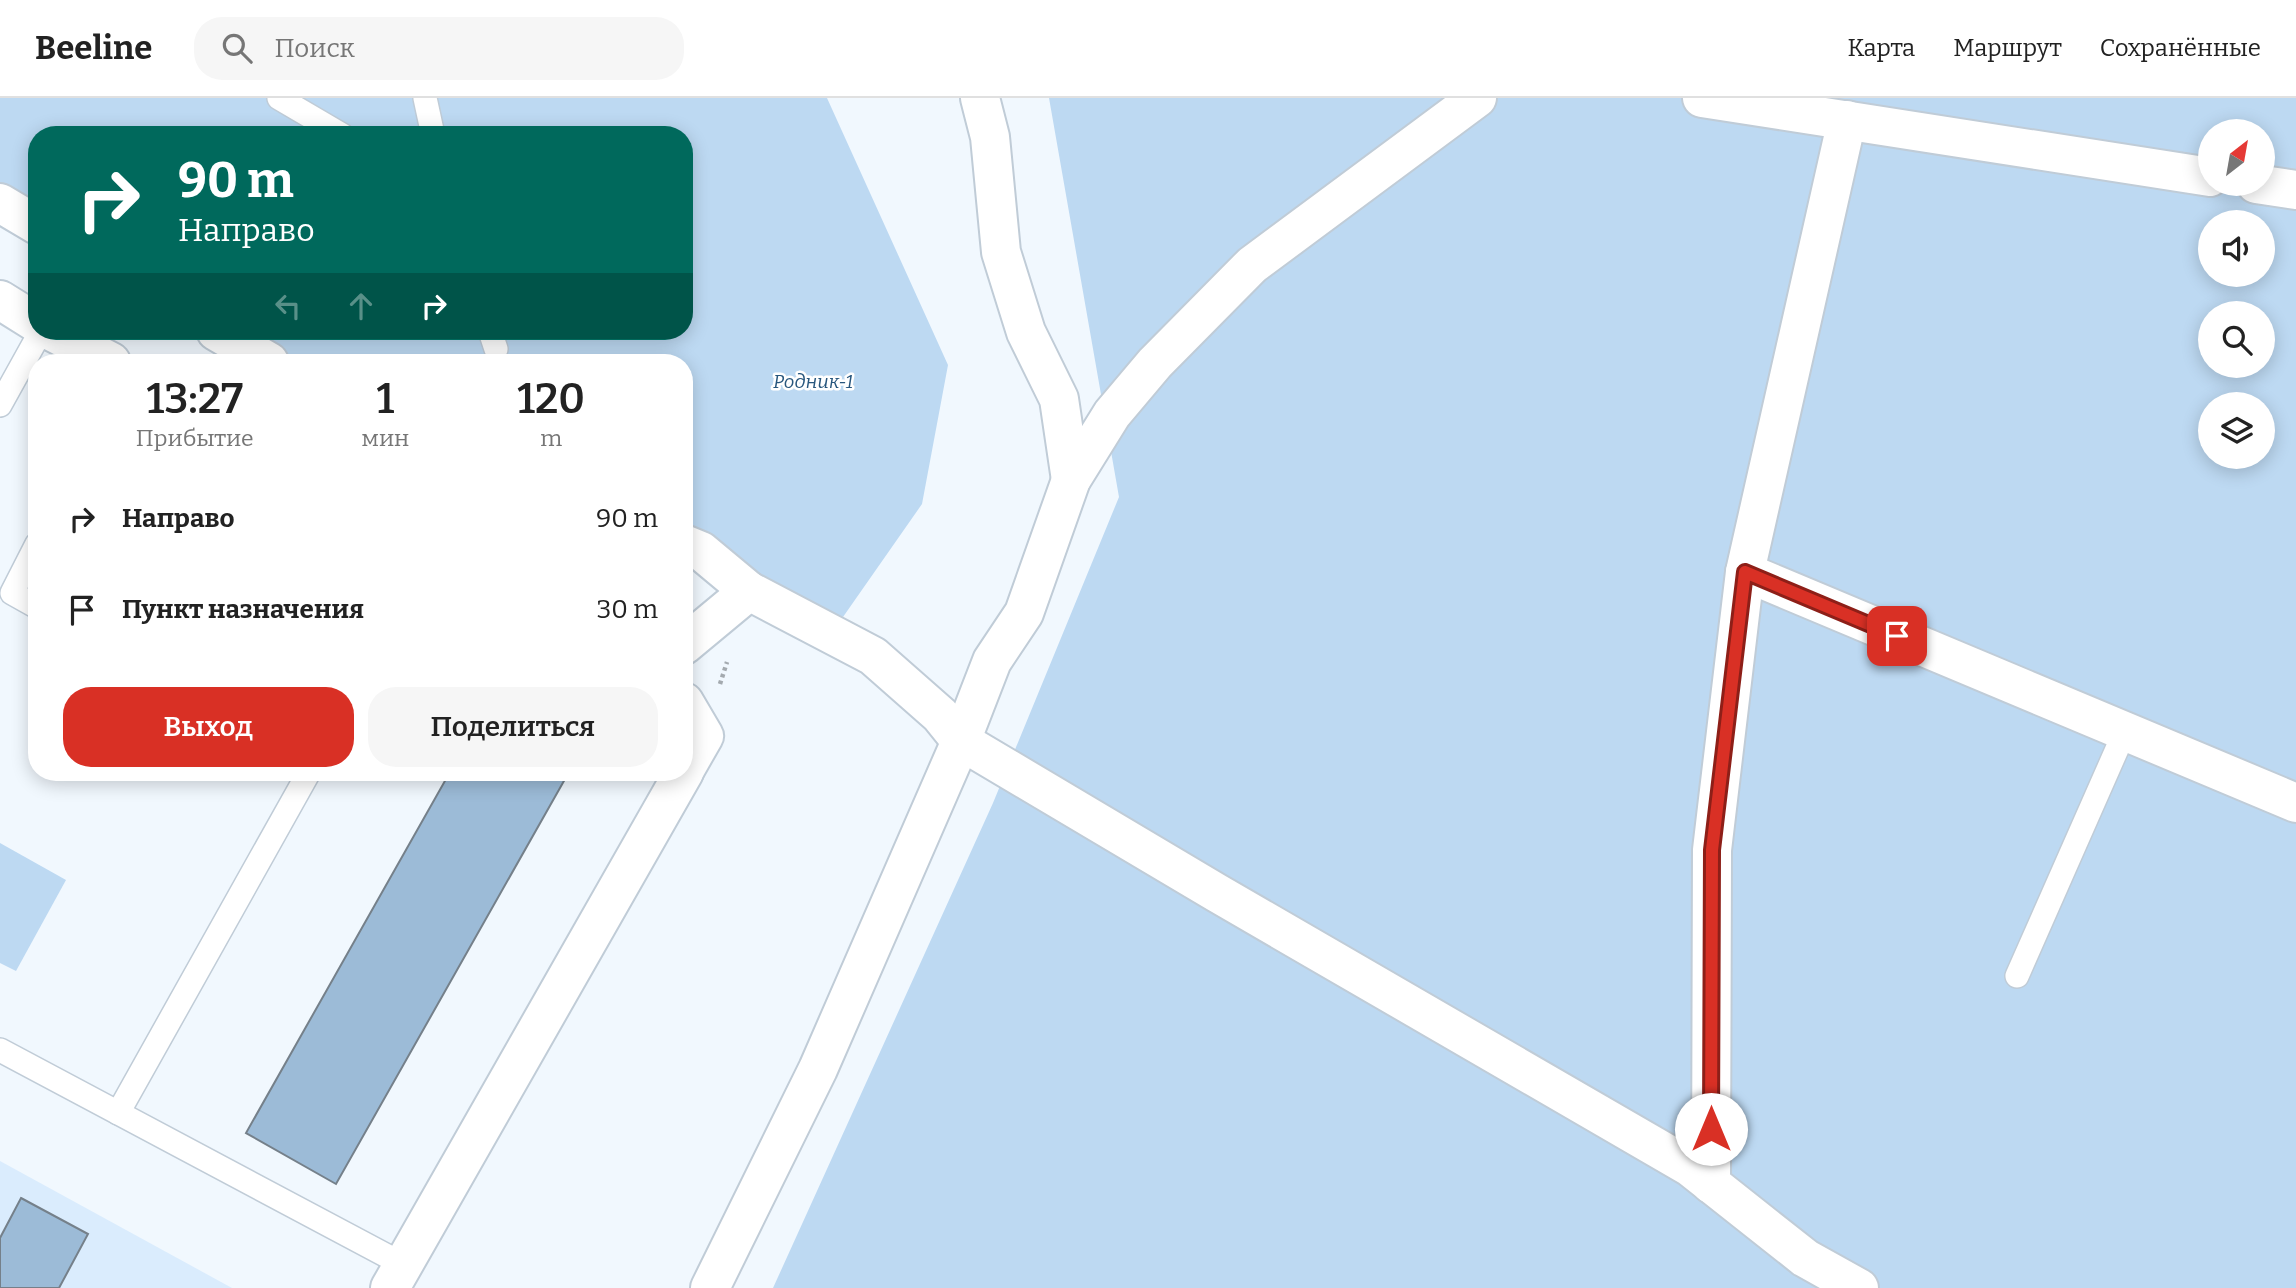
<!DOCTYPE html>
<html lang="ru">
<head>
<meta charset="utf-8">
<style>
  :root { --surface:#fff; --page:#f6f6f6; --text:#222; --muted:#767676; --line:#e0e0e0; --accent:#d93025 }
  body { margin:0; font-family:Bitter,serif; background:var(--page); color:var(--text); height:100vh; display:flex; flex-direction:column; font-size:26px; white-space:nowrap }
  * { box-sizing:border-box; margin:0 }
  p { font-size:23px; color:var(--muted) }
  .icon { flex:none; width:38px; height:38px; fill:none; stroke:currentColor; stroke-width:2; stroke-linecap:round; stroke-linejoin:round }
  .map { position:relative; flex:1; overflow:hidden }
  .details { position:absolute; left:28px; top:256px; width:665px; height:427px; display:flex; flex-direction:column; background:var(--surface); border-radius:28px; box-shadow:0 4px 18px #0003 }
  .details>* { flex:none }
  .top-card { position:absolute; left:28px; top:28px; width:665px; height:214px; border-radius:28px; box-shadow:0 4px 18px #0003; background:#00695c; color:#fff; overflow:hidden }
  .needle { width:46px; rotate:31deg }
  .fabs { position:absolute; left:2198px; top:21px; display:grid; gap:14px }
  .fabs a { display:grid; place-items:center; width:77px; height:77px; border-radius:50%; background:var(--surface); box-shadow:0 4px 18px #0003; font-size:35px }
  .pin { position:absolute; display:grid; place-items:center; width:60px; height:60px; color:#fff; margin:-30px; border-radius:14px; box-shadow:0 4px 10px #0006 }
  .me { position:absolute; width:77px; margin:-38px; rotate:0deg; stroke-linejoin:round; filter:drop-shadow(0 0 5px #0008) }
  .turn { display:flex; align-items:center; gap:24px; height:147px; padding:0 35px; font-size:32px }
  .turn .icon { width:91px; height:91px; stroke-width:2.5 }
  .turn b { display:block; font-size:49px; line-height:60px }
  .lanes { display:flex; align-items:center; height:66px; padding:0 35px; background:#0003; justify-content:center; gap:35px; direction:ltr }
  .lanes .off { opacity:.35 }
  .eta { display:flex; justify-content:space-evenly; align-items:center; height:119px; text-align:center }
  .eta b { font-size:42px; font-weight:600; line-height:49px }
  .button { display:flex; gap:14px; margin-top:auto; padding:14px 35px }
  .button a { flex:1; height:80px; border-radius:28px; background:var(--accent); color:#fff; font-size:28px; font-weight:600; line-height:80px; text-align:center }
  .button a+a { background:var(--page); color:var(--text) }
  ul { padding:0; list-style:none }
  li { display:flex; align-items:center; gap:21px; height:91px; padding:0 35px }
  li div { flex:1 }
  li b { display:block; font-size:26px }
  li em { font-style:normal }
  header { display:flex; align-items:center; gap:42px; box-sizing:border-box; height:98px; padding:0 35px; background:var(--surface); border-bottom:2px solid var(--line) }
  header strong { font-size:33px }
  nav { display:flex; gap:38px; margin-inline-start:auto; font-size:24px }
  .search { width:490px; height:63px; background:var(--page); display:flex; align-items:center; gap:18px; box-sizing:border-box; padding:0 24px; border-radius:28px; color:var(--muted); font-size:26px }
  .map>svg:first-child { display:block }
  .built { fill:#daecfd }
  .green { fill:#bdd9f2; fill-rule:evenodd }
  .building { fill:#9cbbd7; stroke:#75808a; stroke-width:2 }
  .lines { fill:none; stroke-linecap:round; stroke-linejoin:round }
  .service-casing { stroke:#c0ccd7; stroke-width:26 }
  .minor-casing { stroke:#c0ccd7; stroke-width:42 }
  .path { stroke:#a4aaaf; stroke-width:4.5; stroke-dasharray:3.5 3.5; stroke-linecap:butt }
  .service { stroke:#fff; stroke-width:23 }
  .minor { stroke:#fff; stroke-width:38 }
  .route-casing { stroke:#8d1f18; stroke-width:18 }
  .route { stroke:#d93025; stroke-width:12 }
  .labels { text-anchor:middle; stroke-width:5; stroke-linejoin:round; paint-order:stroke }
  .park-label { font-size:19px; font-style:italic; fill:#27567d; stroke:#fff }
</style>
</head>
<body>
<header>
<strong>Beeline</strong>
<div class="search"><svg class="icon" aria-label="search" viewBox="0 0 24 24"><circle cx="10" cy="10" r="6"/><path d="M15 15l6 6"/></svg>Поиск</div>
<nav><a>Карта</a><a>Маршрут</a><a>Сохранённые</a></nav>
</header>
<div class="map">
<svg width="2296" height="1190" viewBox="0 0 2296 1190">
  <rect width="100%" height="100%" fill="#f1f8fe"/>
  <polygon class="built" points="0,1063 232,1190 0,1190"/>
  <g class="green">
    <polygon points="0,0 827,0 948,267 922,406 843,519 684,451 684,264 239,264 195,233 684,233 684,37 37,37 37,121 0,95"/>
    <path d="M1049,0H2296V1190H773L993,705L1119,399ZM2210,33H2263V86H2210ZM2210,124H2263V177H2210ZM2210,215H2263V268H2210ZM2210,306H2263V359H2210Z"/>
    <polygon points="0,745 66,782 16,873 0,865"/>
  </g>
  <g class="building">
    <polygon points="450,674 569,674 336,1086 246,1035"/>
    <polygon points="21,1100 88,1136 59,1190 0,1190 0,1140"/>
  </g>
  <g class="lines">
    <g class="service-casing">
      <g id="service">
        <polyline points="279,0 342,37"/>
        <polyline points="425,0 433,37"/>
        <polyline points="490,233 496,251"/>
        <polyline points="0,307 41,233"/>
        <polyline points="37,446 12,495 37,509"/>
        <polyline points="2017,878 2125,633"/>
        <polyline points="0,952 404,1167"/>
        <polyline points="118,1015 309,674"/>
      </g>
    </g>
    <g class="minor-casing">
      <g id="minor">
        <polyline points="980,0 990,39 1001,154 1026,234 1059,301 1071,382"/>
        <polyline points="1702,0 2210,79"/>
        <polyline points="2256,86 2296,92"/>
        <polyline points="0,105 37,127"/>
        <polyline points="0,202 37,225"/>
        <polyline points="51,233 111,264"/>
        <polyline points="216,233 269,264"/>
        <polyline points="684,446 701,453 749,493"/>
        <polyline points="1745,474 2296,705"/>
        <polyline points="684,547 749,493 873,558 940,617 961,643 1217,795 1690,1069 1805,1160 1859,1190"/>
        <polyline points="684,604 704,638 684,673"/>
        <polyline points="1711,1086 1712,752 1745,474 1847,22"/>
        <polyline points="390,1190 684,674"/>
        <polyline points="710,1190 818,971 961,643 992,563 1024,515 1071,382 1112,316 1155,265 1252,167 1477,0"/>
      </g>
    </g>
    <polyline class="path" points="720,586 727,564"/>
    <use href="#service" class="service"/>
    <use href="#minor" class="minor"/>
  </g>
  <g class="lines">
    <g class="route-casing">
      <polyline id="route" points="1711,1031 1712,752 1745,474 1897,538"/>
    </g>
    <use href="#route" class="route"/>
  </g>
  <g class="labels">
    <g class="park-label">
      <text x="813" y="290">Родник-1</text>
    </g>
  </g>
</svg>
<div class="fabs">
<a><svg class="needle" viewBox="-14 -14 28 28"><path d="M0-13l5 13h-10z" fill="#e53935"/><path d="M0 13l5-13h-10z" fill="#767676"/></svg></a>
<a><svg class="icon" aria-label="sound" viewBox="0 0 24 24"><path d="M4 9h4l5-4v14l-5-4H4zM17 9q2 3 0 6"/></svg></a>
<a><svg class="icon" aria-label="search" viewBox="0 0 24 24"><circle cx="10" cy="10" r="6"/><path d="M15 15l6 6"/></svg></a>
<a><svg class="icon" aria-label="layers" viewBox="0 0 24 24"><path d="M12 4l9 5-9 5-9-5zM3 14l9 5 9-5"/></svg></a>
</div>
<div class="pin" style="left:1897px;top:538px;background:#d93025"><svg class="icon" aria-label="arrive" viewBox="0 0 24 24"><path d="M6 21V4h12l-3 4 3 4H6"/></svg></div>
<svg class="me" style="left:1711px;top:1031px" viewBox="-20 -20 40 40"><circle r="19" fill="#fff"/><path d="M0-13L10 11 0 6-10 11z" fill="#d93025"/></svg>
<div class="top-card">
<div class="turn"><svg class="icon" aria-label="right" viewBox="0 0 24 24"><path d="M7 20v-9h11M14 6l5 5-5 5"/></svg><div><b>90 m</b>Направо</div></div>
<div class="lanes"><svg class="icon off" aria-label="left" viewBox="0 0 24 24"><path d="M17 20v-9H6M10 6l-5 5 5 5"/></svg><svg class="icon off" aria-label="ahead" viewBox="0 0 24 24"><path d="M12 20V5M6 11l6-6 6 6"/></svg><svg class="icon" aria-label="right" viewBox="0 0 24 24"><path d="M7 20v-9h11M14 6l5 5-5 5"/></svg></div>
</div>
<section class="details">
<div class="eta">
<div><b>13:27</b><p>Прибытие</p></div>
<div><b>1</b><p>мин</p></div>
<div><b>120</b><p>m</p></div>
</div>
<ul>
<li><svg class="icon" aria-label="right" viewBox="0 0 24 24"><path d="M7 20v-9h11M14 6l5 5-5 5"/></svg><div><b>Направо</b></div><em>90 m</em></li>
<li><svg class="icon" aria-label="arrive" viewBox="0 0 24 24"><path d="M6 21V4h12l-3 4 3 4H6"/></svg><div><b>Пункт назначения</b></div><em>30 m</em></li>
</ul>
<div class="button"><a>Выход</a><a>Поделиться</a></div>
</section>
</div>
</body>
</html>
